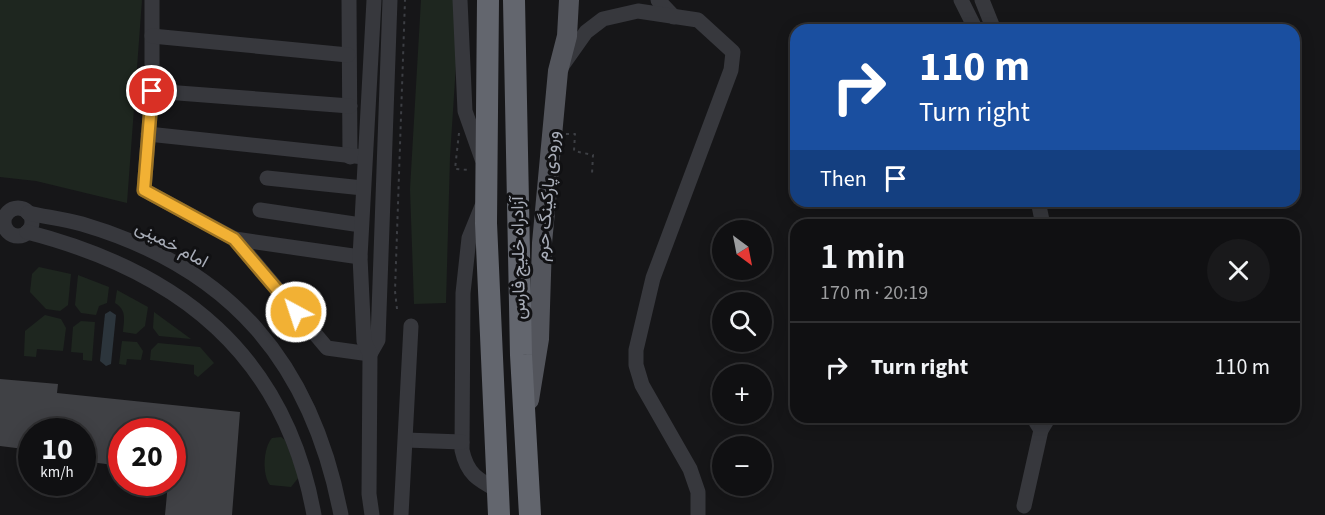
<!DOCTYPE html>
<html lang="en">
<head>
<meta charset="utf-8">
<style>
  :root { --surface:#101012; --page:#19191b; --text:#f1f3f6; --muted:#9c9d9f; --line:#303032 }
  body { margin:0; font-family:"Source Sans 3",Vazirmatn,sans-serif; background:var(--page); color:var(--text); height:100vh; display:flex; flex-direction:column; font-size:22px; white-space:nowrap }
  * { box-sizing:border-box; margin:0 }
  p { font-size:20px; color:var(--muted) }
  .icon { flex:none; width:33px; height:33px; fill:none; stroke:currentColor; stroke-width:2; stroke-linecap:round; stroke-linejoin:round }
  .map { position:relative; flex:1; overflow:hidden }
  .details { position:absolute; left:790px; top:219px; width:510px; height:204px; display:flex; flex-direction:column; background:var(--surface); border-radius:18px; box-shadow:0 3px 15px #0003,0 0 0 2px var(--line) }
  .details>* { flex:none }
  .hud { position:absolute; left:790px; top:24px; width:510px; height:183px; border-radius:18px; box-shadow:0 3px 15px #0003,0 0 0 2px var(--line); background:#1a4fa0; color:#fff; overflow:hidden }
  .needle { width:39px; rotate:148deg }
  .tools { position:absolute; left:712px; top:220px; display:grid; gap:12px }
  .tools a { display:grid; place-items:center; width:60px; height:60px; border-radius:50%; background:var(--surface); box-shadow:0 3px 15px #0003,0 0 0 2px var(--line); font-size:30px }
  .speed { position:absolute; left:18px; top:418px; display:flex; gap:12px; font-size:30px; font-weight:700; text-align:center }
  .speed>* { display:grid; place-content:center; width:78px; height:78px; border-radius:50%; background:var(--surface); box-shadow:0 3px 15px #0003,0 0 0 2px var(--line); line-height:1 }
  .speed small { font-size:15px; font-weight:400 }
  .speed .limit { border:9px solid #d22; background:#fff; color:#111 }
  .pin { position:absolute; display:grid; place-items:center; width:51px; height:51px; color:#fff; margin:-26px; border:3px solid #fff; border-radius:50%; box-shadow:0 2px 6px #0007 }
  .me { position:absolute; width:66px; margin:-33px; rotate:320deg; stroke-linejoin:round; filter:drop-shadow(0 0 4px #0008) }
  .turn { display:flex; align-items:center; gap:21px; height:126px; padding:0 30px; font-size:27px }
  .turn .icon { width:78px; height:78px; stroke-width:2.5 }
  .turn b { display:block; font-size:42px; line-height:51px }
  .then { display:flex; align-items:center; height:57px; padding:0 30px; background:#0003; gap:12px; font-size:22px }
  .round { display:grid; place-items:center; flex:none; width:63px; height:63px; border-radius:32px; background:var(--page) }
  .headline { display:flex; align-items:center; justify-content:space-between; height:102px; padding:0 30px }
  h1 { font-size:36px; font-weight:600; line-height:45px }
  ul { padding:0; list-style:none }
  li { display:flex; align-items:center; gap:18px; height:90px; padding:0 30px; border-top:2px solid var(--line) }
  li div { flex:1 }
  li b { display:block; font-size:22px }
  li em { font-style:normal }
  .map>svg:first-child { display:block }
  .green { fill:#1e261f }
  .water { fill:#2c353c }
  .building { fill:#404145 }
  .lines { fill:none; stroke-linecap:round; stroke-linejoin:round }
  .path { stroke:#3d3f44; stroke-width:2; stroke-dasharray:3 4.5; stroke-linecap:butt }
  .minor { stroke:#37383d; stroke-width:15 }
  .major { stroke:#53555c; stroke-width:20 }
  .highway { stroke:#63666e; stroke-width:22 }
  .route-casing { stroke:#9d7322; stroke-width:15 }
  .route { stroke:#f2b134; stroke-width:10 }
  .labels { text-anchor:middle; stroke-width:6; stroke-linejoin:round; paint-order:stroke }
  .street-label { font-size:18px; fill:#a8adb8; stroke:#111113 }
</style>
</head>
<body>
<div class="map">
<svg width="1325" height="515" viewBox="0 0 1325 515">
  <rect width="100%" height="100%" fill="#161618"/>
  <g class="green">
    <polygon points="0,0 142,0 127,203 36,181 0,177"/>
    <polygon points="421,0 458,0 459,18 450,157 446,303 414,304 410,189"/>
    <polygon points="39,267 71,274 68,305 60,311 46,309 30,292 32,274"/>
    <polygon points="78,275 109,287 107,303 99,306 96,315 81,313 75,305"/>
    <path d="M117,290L148,307L145,326L136,334L123,332C124,320 127,310 115,303Z"/>
    <polygon points="154,312 191,339 159,336 153,328"/>
    <polygon points="45,315 61,319 66,328 63,351 37,349 36,357 24,356 25,331"/>
    <polygon points="81,321 95,322 92,361 83,360 83,353 71,352 73,327"/>
    <polygon points="122,341 137,342 143,351 141,360 127,359 126,365 119,364"/>
    <polygon points="158,343 200,347 214,363 198,377 194,374 194,365 150,360 151,350"/>
    <path d="M281,437L285,440L299,477L291,487L270,485C262,475 263,448 272,438Z"/>
  </g>
  <polygon class="water" points="110,311 116,315 111,364 106,366 100,361 105,314"/>
  <polygon class="building" points="0,379 58,384 57,393 240,412 232,515 165,515 168,483 172,483 172,432 122,432 122,466 82,461 82,432 32,432 32,450 0,446"/>
  <g class="lines">
    <g class="path">
      <polyline points="459,133 455,169 469,170"/>
      <polyline points="566,134 575,134 574,151 593,155 592,174"/>
      <polyline points="397,309 395,291 405,0"/>
    </g>
    <g class="minor">
      <polyline points="152,0 152,91 144,190 235,239 327,348 370,354"/>
      <polyline points="349,0 350,157"/>
      <polyline points="460,0 465,111 482,159"/>
      <polyline points="658,0 674,17"/>
      <polyline points="961,0 976,30"/>
      <polyline points="982,0 994,30"/>
      <polyline points="152,36 348,55"/>
      <polyline points="562,66 586,32 603,19 638,11 698,20 733,52 731,70 653,278 636,350 636,365 642,385 690,469 698,492 698,515"/>
      <polyline points="152,91 350,106"/>
      <polyline points="148,134 364,157"/>
      <polyline points="267,178 363,188"/>
      <polyline points="1038,201 1043,225"/>
      <path d="M482,206L469,238L463,293L462,450C467,474 478,480 499,491"/>
      <circle cx="18" cy="222" r="14"/>
      <polyline points="260,210 361,225"/>
      <path d="M28,213C46,217 64,219 82,224C232,268 312,364 341,515"/>
      <path d="M27,232C179,271 285,354 314,515"/>
      <polyline points="235,239 360,257"/>
      <polyline points="370,354 378,340 390,0"/>
      <polyline points="1036,417 1036,422 1041,430 1049,417"/>
      <polyline points="406,440 462,442"/>
      <polyline points="1024,506 1041,430"/>
      <polyline points="372,515 369,494 370,354 364,341 360,257 374,0"/>
      <polyline points="401,515 411,326"/>
    </g>
    <polyline class="major" points="529,400 539,339 542,243 558,71 567,36 569,0"/>
    <g class="highway">
      <polyline points="488,0 486,223 499,515"/>
      <polyline points="514,0 521,355 530,515"/>
    </g>
  </g>
  <g class="lines">
    <g class="route-casing">
      <polyline id="route" points="152,91 144,190 234,239 296,312"/>
    </g>
    <use href="#route" class="route"/>
  </g>
  <g class="labels">
    <g class="street-label">
      <text transform="translate(547 196) rotate(-85)" y="6">ورودی پارکینگ حرم</text>
      <text transform="translate(172 244) rotate(28)" y="6">امام خمینی</text>
      <text transform="translate(518 258) rotate(-91)" y="6">آزادراه خلیج فارس</text>
    </g>
  </g>
</svg>
<div class="tools">
<a><svg class="needle" viewBox="-14 -14 28 28"><path d="M0-13l5 13h-10z" fill="#e53935"/><path d="M0 13l5-13h-10z" fill="#9c9d9f"/></svg></a>
<a><svg class="icon" aria-label="search" viewBox="0 0 24 24"><circle cx="10" cy="10" r="6"/><path d="M15 15l6 6"/></svg></a>
<a>+</a>
<a>−</a>
</div>
<div class="speed"><div>10<small>km/h</small></div><div class="limit">20</div></div>
<div class="pin" style="left:152px;top:91px;background:#d93025"><svg class="icon" aria-label="arrive" viewBox="0 0 24 24"><path d="M6 21V4h12l-3 4 3 4H6"/></svg></div>
<svg class="me" style="left:296px;top:312px" viewBox="-20 -20 40 40"><circle r="17" fill="#f2b134" stroke="#fff" stroke-width="3"/><path d="M0-11L8 9 0 5-8 9z" fill="#fff"/></svg>
<div class="hud">
<div class="turn"><svg class="icon" aria-label="right" viewBox="0 0 24 24"><path d="M7 20v-9h11M14 6l5 5-5 5"/></svg><div><b>110 m</b>Turn right</div></div>
<div class="then">Then<svg class="icon" aria-label="arrive" viewBox="0 0 24 24"><path d="M6 21V4h12l-3 4 3 4H6"/></svg></div>
</div>
<section class="details">
<div class="headline"><div><h1>1 min</h1><p>170 m · 20:19</p></div><a class="round"><svg class="icon" aria-label="close" viewBox="0 0 24 24"><path d="M6 6l12 12M18 6L6 18"/></svg></a></div>
<ul>
<li><svg class="icon" aria-label="right" viewBox="0 0 24 24"><path d="M7 20v-9h11M14 6l5 5-5 5"/></svg><div><b>Turn right</b></div><em>110 m</em></li>
</ul>
</section>
</div>
</body>
</html>
